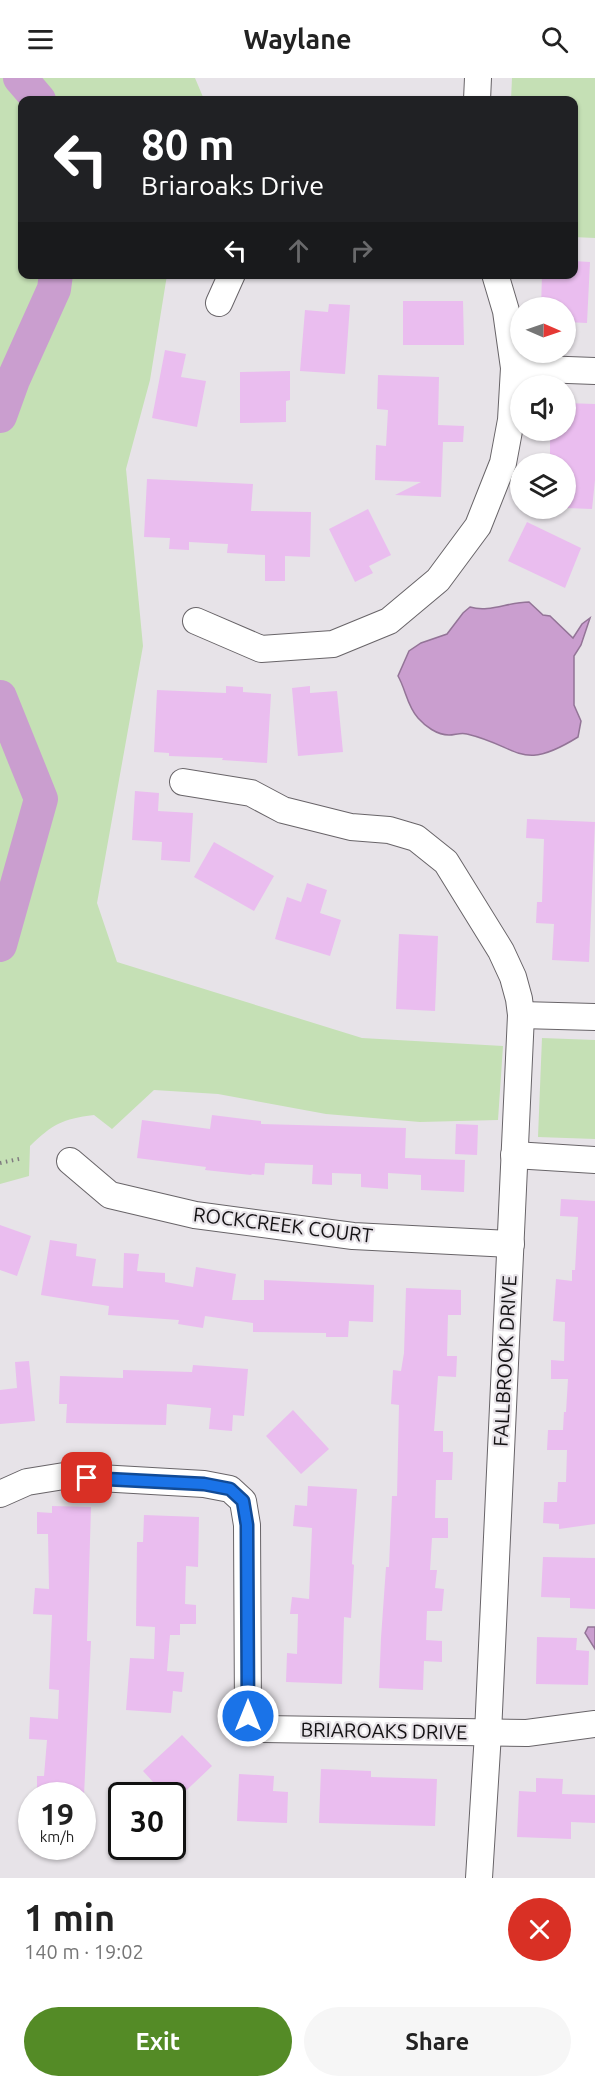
<!DOCTYPE html>
<html lang="en">
<head>
<meta charset="utf-8">
<style>
  :root { --surface:#fff; --page:#f6f6f6; --text:#222; --muted:#767676; --accent:#548b26 }
  body { margin:0; font-family:Ubuntu,sans-serif; background:var(--page); color:var(--text); height:100vh; display:flex; flex-direction:column; font-size:22px; white-space:nowrap }
  * { box-sizing:border-box; margin:0 }
  p { font-size:20px; color:var(--muted) }
  .icon { flex:none; width:33px; height:33px; fill:none; stroke:currentColor; stroke-width:2; stroke-linecap:round; stroke-linejoin:round }
  .map { position:relative; height:1800px; overflow:hidden }
  .side { display:flex; flex-direction:column; background:var(--surface); flex:1 }
  .side>* { flex:none }
  .guide { position:absolute; left:18px; top:18px; width:560px; height:183px; border-radius:12px; box-shadow:0 2px 4px #0004; background:#202124; color:#fff; overflow:hidden }
  .needle { width:39px; rotate:92deg }
  .controls { position:absolute; left:510px; top:219px; display:grid; gap:12px }
  .controls a { display:grid; place-items:center; width:66px; height:66px; border-radius:50%; background:var(--surface); box-shadow:0 2px 4px #0004; font-size:30px }
  .speed { position:absolute; left:18px; top:1704px; display:flex; gap:12px; font-size:30px; font-weight:700; text-align:center }
  .speed>* { display:grid; place-content:center; width:78px; height:78px; border-radius:50%; background:var(--surface); box-shadow:0 2px 4px #0004; line-height:1 }
  .speed small { font-size:15px; font-weight:400 }
  .speed .limit { border:3px solid #111; border-radius:9px; background:#fff; color:#111 }
  .pin { position:absolute; display:grid; place-items:center; width:51px; height:51px; color:#fff; margin:-26px; border-radius:12px; box-shadow:0 3px 9px #0006 }
  .me { position:absolute; width:66px; margin:-33px; rotate:0deg; stroke-linejoin:round; filter:drop-shadow(0 0 4px #0008) }
  .turn { display:flex; align-items:center; gap:21px; height:126px; padding:0 24px; font-size:27px }
  .turn .icon { width:78px; height:78px; stroke-width:2.5 }
  .turn b { display:block; font-size:42px; line-height:51px }
  .lanes { display:flex; align-items:center; height:57px; padding:0 24px; background:#0003; justify-content:center; gap:30px; direction:ltr }
  .lanes .off { opacity:.35 }
  .round { display:grid; place-items:center; flex:none; width:63px; height:63px; border-radius:32px; background:var(--page) }
  .head { display:flex; align-items:center; justify-content:space-between; height:102px; padding:0 24px }
  h1 { font-size:36px; font-weight:600; line-height:45px }
  .cta { display:flex; gap:12px; margin-top:auto; padding:12px 24px }
  .cta a { flex:1; height:69px; border-radius:36px; background:var(--accent); color:#fff; font-size:24px; font-weight:600; line-height:69px; text-align:center }
  .cta a+a { background:var(--page); color:var(--text) }
  header { display:flex; justify-content:space-between; align-items:center; height:78px; padding:0 24px; background:var(--surface); font-size:27px; font-weight:600 }
  .map>svg:first-child { display:block }
  .green { fill:#c5e0b5 }
  .water { fill:#ca9ecf; stroke:#937497; stroke-width:1.5 }
  .lines { fill:none; stroke-linecap:round; stroke-linejoin:round }
  .river { stroke:#ca9ecf; stroke-width:34 }
  .building { fill:#eabdef }
  .minor-casing { stroke:#686468; stroke-width:28 }
  .path { stroke:#807d80; stroke-width:4; stroke-dasharray:1.5 4.5; stroke-linecap:butt }
  .minor { stroke:#fff; stroke-width:26 }
  .route-casing { stroke:#114b97; stroke-width:15 }
  .route { stroke:#1a73e8; stroke-width:10 }
  .labels { text-anchor:middle; stroke-width:4.5; stroke-linejoin:round; paint-order:stroke }
  .street-label { font-size:20px; fill:#141214; stroke:#e7e3e8 }
</style>
</head>
<body>
<header><svg class="icon" aria-label="menu" viewBox="0 0 24 24"><path d="M4 6h16M4 12h16M4 18h16"/></svg>Waylane<svg class="icon" aria-label="search" viewBox="0 0 24 24"><circle cx="10" cy="10" r="6"/><path d="M15 15l6 6"/></svg></header>
<div class="map">
<svg width="595" height="1800" viewBox="0 0 595 1800">
  <rect width="100%" height="100%" fill="#e7e3e8"/>
  <g class="green">
    <path d="M0,0H195L203,19L201,22H22V196L167,197L150,302L126,391L143,568L97,825L117,884L362,960L503,968L498,1042L420,1044L326,1036L218,1016L154,1012L112,1051L94,1037C62,1041 53,1046 30,1068L29,1098L0,1106Z"/>
    <polygon points="512,0 595,0 595,160 573,159 573,22 511,22"/>
    <polygon points="542,960 595,962 595,1061 538,1059"/>
  </g>
  <g class="water">
    <path d="M529,524L543,537L550,538L573,560L582,546L590,540L581,567L574,578V627L581,643L578,659C520,695 521,669 467,656C461,654 455,657 449,657C437,657 425,648 418,640C407,628 406,612 398,598L409,573L421,565L447,556L463,535L470,529C489,535 508,524 529,524Z"/>
    <polygon points="588,1549 595,1549 595,1571 585,1555"/>
  </g>
  <g class="lines">
    <g class="river">
      <polyline points="20,0 39,22"/>
      <polyline points="0,338 13,302 54,211 56,196"/>
      <polyline points="0,619 41,721 0,867"/>
    </g>
  </g>
  <g class="building">
    <polygon points="573,183 590,184 587,245 566,244 566,230 541,230 542,196 573,196"/>
    <polygon points="403,223 463,223 464,267 403,267"/>
    <polygon points="329,226 350,227 345,296 300,293 305,232 328,234"/>
    <polygon points="165,272 186,276 181,299 206,303 197,349 152,340"/>
    <polygon points="290,293 290,322 286,323 286,344 240,345 240,294"/>
    <polygon points="378,297 439,299 438,347 464,348 463,364 443,364 441,419 395,417 421,404 375,402 376,367 386,368 388,332 377,331"/>
    <polygon points="566,325 595,326 595,402 592,431 566,430 566,386 550,386 550,352 566,352"/>
    <polygon points="147,401 253,406 251,433 311,434 310,479 285,478 285,503 265,503 265,477 227,475 228,466 189,464 189,472 169,471 170,460 144,459"/>
    <polygon points="368,431 391,477 369,488 373,495 355,504 329,451"/>
    <polygon points="527,444 581,470 565,510 508,483"/>
    <polygon points="226,608 243,609 243,614 271,616 267,685 222,682 223,680 169,678 169,675 154,674 157,612 226,615"/>
    <polygon points="310,608 310,615 337,613 343,674 298,678 292,610"/>
    <polygon points="135,713 159,715 158,733 193,735 190,784 161,782 162,764 132,762"/>
    <polygon points="527,741 595,744 589,884 552,882 554,846 536,845 537,824 542,824 544,761 526,760"/>
    <polygon points="214,764 274,798 254,833 194,799"/>
    <polygon points="307,805 327,812 320,835 341,842 330,878 275,861 287,819 301,824"/>
    <polygon points="399,856 438,858 435,933 396,931"/>
    <polygon points="212,1037 261,1043 261,1046 406,1050 405,1080 465,1082 464,1114 421,1112 421,1097 388,1095 388,1111 361,1109 361,1096 332,1095 332,1107 312,1106 313,1087 265,1085 264,1097 252,1096 251,1097 205,1092 206,1089 137,1080 142,1042 210,1051"/>
    <polygon points="456,1046 478,1047 477,1077 455,1076"/>
    <polygon points="561,1121 595,1123 595,1446 559,1451 559,1446 543,1445 544,1424 557,1424 558,1404 566,1404 567,1372 547,1372 548,1352 563,1352 564,1334 566,1334 568,1301 551,1301 551,1282 564,1283 565,1244 553,1243 556,1201 572,1203 572,1192 575,1192 578,1139 560,1138"/>
    <polygon points="0,1147 31,1158 17,1198 0,1192"/>
    <polygon points="50,1162 77,1166 76,1178 96,1181 92,1208 123,1210 124,1175 139,1176 137,1193 165,1195 165,1204 193,1209 196,1189 236,1196 232,1222 264,1222 264,1202 374,1207 373,1244 349,1243 348,1259 326,1259 326,1255 253,1254 253,1245 205,1238 203,1250 178,1246 179,1242 108,1237 109,1228 41,1217"/>
    <polygon points="406,1210 461,1212 461,1237 448,1237 447,1278 457,1278 456,1299 438,1298 434,1353 443,1353 443,1374 453,1374 452,1402 436,1402 435,1440 448,1440 448,1460 432,1460 430,1492 437,1492 435,1510 444,1511 442,1533 427,1533 426,1562 442,1563 442,1584 424,1583 423,1612 379,1610 381,1560 386,1489 389,1489 392,1418 397,1418 399,1327 391,1326 393,1292 401,1293 404,1275"/>
    <polygon points="29,1283 35,1343 0,1346 0,1312 17,1310 15,1284"/>
    <polygon points="193,1287 248,1291 244,1338 233,1337 232,1353 209,1351 211,1330 167,1326 166,1347 66,1345 67,1326 59,1326 60,1298 123,1300 123,1292 192,1294"/>
    <polygon points="293,1332 329,1371 301,1396 266,1358"/>
    <polygon points="308,1408 357,1411 352,1486 354,1487 351,1540 344,1539 342,1606 286,1604 287,1575 297,1576 298,1536 290,1536 292,1519 309,1521 312,1450 293,1448 295,1427 307,1428"/>
    <polygon points="52,1428 91,1429 87,1563 91,1563 84,1718 37,1718 37,1698 44,1698 47,1662 29,1661 30,1639 58,1641 59,1612 49,1611 52,1537 33,1536 35,1510 49,1511 48,1456 37,1456 37,1434 52,1435"/>
    <polygon points="144,1437 199,1439 198,1489 186,1488 185,1526 196,1527 196,1546 180,1546 180,1557 170,1557 167,1593 184,1594 182,1614 173,1613 171,1635 126,1632 130,1580 154,1581 155,1549 136,1548 137,1464 143,1464"/>
    <polygon points="543,1479 595,1480 595,1531 570,1530 570,1520 541,1519"/>
    <polygon points="537,1559 577,1560 576,1572 589,1573 588,1607 536,1606"/>
    <polygon points="182,1657 212,1688 173,1725 172,1718 166,1718 143,1693"/>
    <polygon points="321,1691 371,1693 371,1699 437,1701 435,1748 319,1745"/>
    <polygon points="239,1696 274,1698 273,1713 288,1714 287,1745 237,1743"/>
    <polygon points="536,1700 563,1701 562,1716 595,1717 595,1745 571,1744 571,1761 517,1759 519,1713 536,1714"/>
  </g>
  <g class="lines">
    <g class="minor-casing">
      <g id="minor">
        <polyline points="477,22 478,0"/>
        <polyline points="219,225 232,196"/>
        <polyline points="514,290 595,293"/>
        <polyline points="196,543 261,571 333,566 389,543 438,502 478,448 503,385 511,342 514,290 506,233 495,196"/>
        <polyline points="183,704 251,715 283,732 351,749 389,752 416,760 446,784 501,873 513,899 519,921 521,937 488,1655 479,1800"/>
        <polyline points="521,937 595,939"/>
        <polyline points="514,1077 595,1082"/>
        <polyline points="70,1083 110,1117 195,1137 353,1158 511,1166"/>
        <polyline points="0,1416 27,1404 64,1398 204,1406 230,1411 243,1423 247,1447 248,1638 254,1648 263,1651 527,1655 595,1646"/>
      </g>
    </g>
    <polyline class="path" points="0,1085 23,1080"/>
    <use href="#minor" class="minor"/>
  </g>
  <g class="lines">
    <g class="route-casing">
      <polyline id="route" points="87,1400 204,1406 230,1411 243,1423 247,1447 248,1638"/>
    </g>
    <use href="#route" class="route"/>
  </g>
  <g class="labels">
    <g class="street-label">
      <text transform="translate(283 1147) rotate(7)" y="7">ROCKCREEK COURT</text>
      <text transform="translate(505 1283) rotate(-87)" y="7">FALLBROOK DRIVE</text>
      <text transform="translate(384 1653) rotate(1)" y="7">BRIAROAKS DRIVE</text>
    </g>
  </g>
</svg>
<div class="controls">
<a><svg class="needle" viewBox="-14 -14 28 28"><path d="M0-13l5 13h-10z" fill="#e53935"/><path d="M0 13l5-13h-10z" fill="#767676"/></svg></a>
<a><svg class="icon" aria-label="sound" viewBox="0 0 24 24"><path d="M4 9h4l5-4v14l-5-4H4zM17 9q2 3 0 6"/></svg></a>
<a><svg class="icon" aria-label="layers" viewBox="0 0 24 24"><path d="M12 4l9 5-9 5-9-5zM3 14l9 5 9-5"/></svg></a>
</div>
<div class="speed"><div>19<small>km/h</small></div><div class="limit">30</div></div>
<div class="pin" style="left:87px;top:1400px;background:#d93025"><svg class="icon" aria-label="arrive" viewBox="0 0 24 24"><path d="M6 21V4h12l-3 4 3 4H6"/></svg></div>
<svg class="me" style="left:248px;top:1638px" viewBox="-20 -20 40 40"><circle r="17" fill="#1a73e8" stroke="#fff" stroke-width="3"/><path d="M0-11L8 9 0 5-8 9z" fill="#fff"/></svg>
<div class="guide">
<div class="turn"><svg class="icon" aria-label="left" viewBox="0 0 24 24"><path d="M17 20v-9H6M10 6l-5 5 5 5"/></svg><div><b>80 m</b>Briaroaks Drive</div></div>
<div class="lanes"><svg class="icon" aria-label="left" viewBox="0 0 24 24"><path d="M17 20v-9H6M10 6l-5 5 5 5"/></svg><svg class="icon off" aria-label="ahead" viewBox="0 0 24 24"><path d="M12 20V5M6 11l6-6 6 6"/></svg><svg class="icon off" aria-label="right" viewBox="0 0 24 24"><path d="M7 20v-9h11M14 6l5 5-5 5"/></svg></div>
</div>
</div>
<section class="side">
<div class="head"><div><h1>1 min</h1><p>140 m · 19:02</p></div><a class="round" style="background:#d93025;color:#fff"><svg class="icon" aria-label="close" viewBox="0 0 24 24"><path d="M6 6l12 12M18 6L6 18"/></svg></a></div>
<div class="cta"><a>Exit</a><a>Share</a></div>
</section>
</body>
</html>
